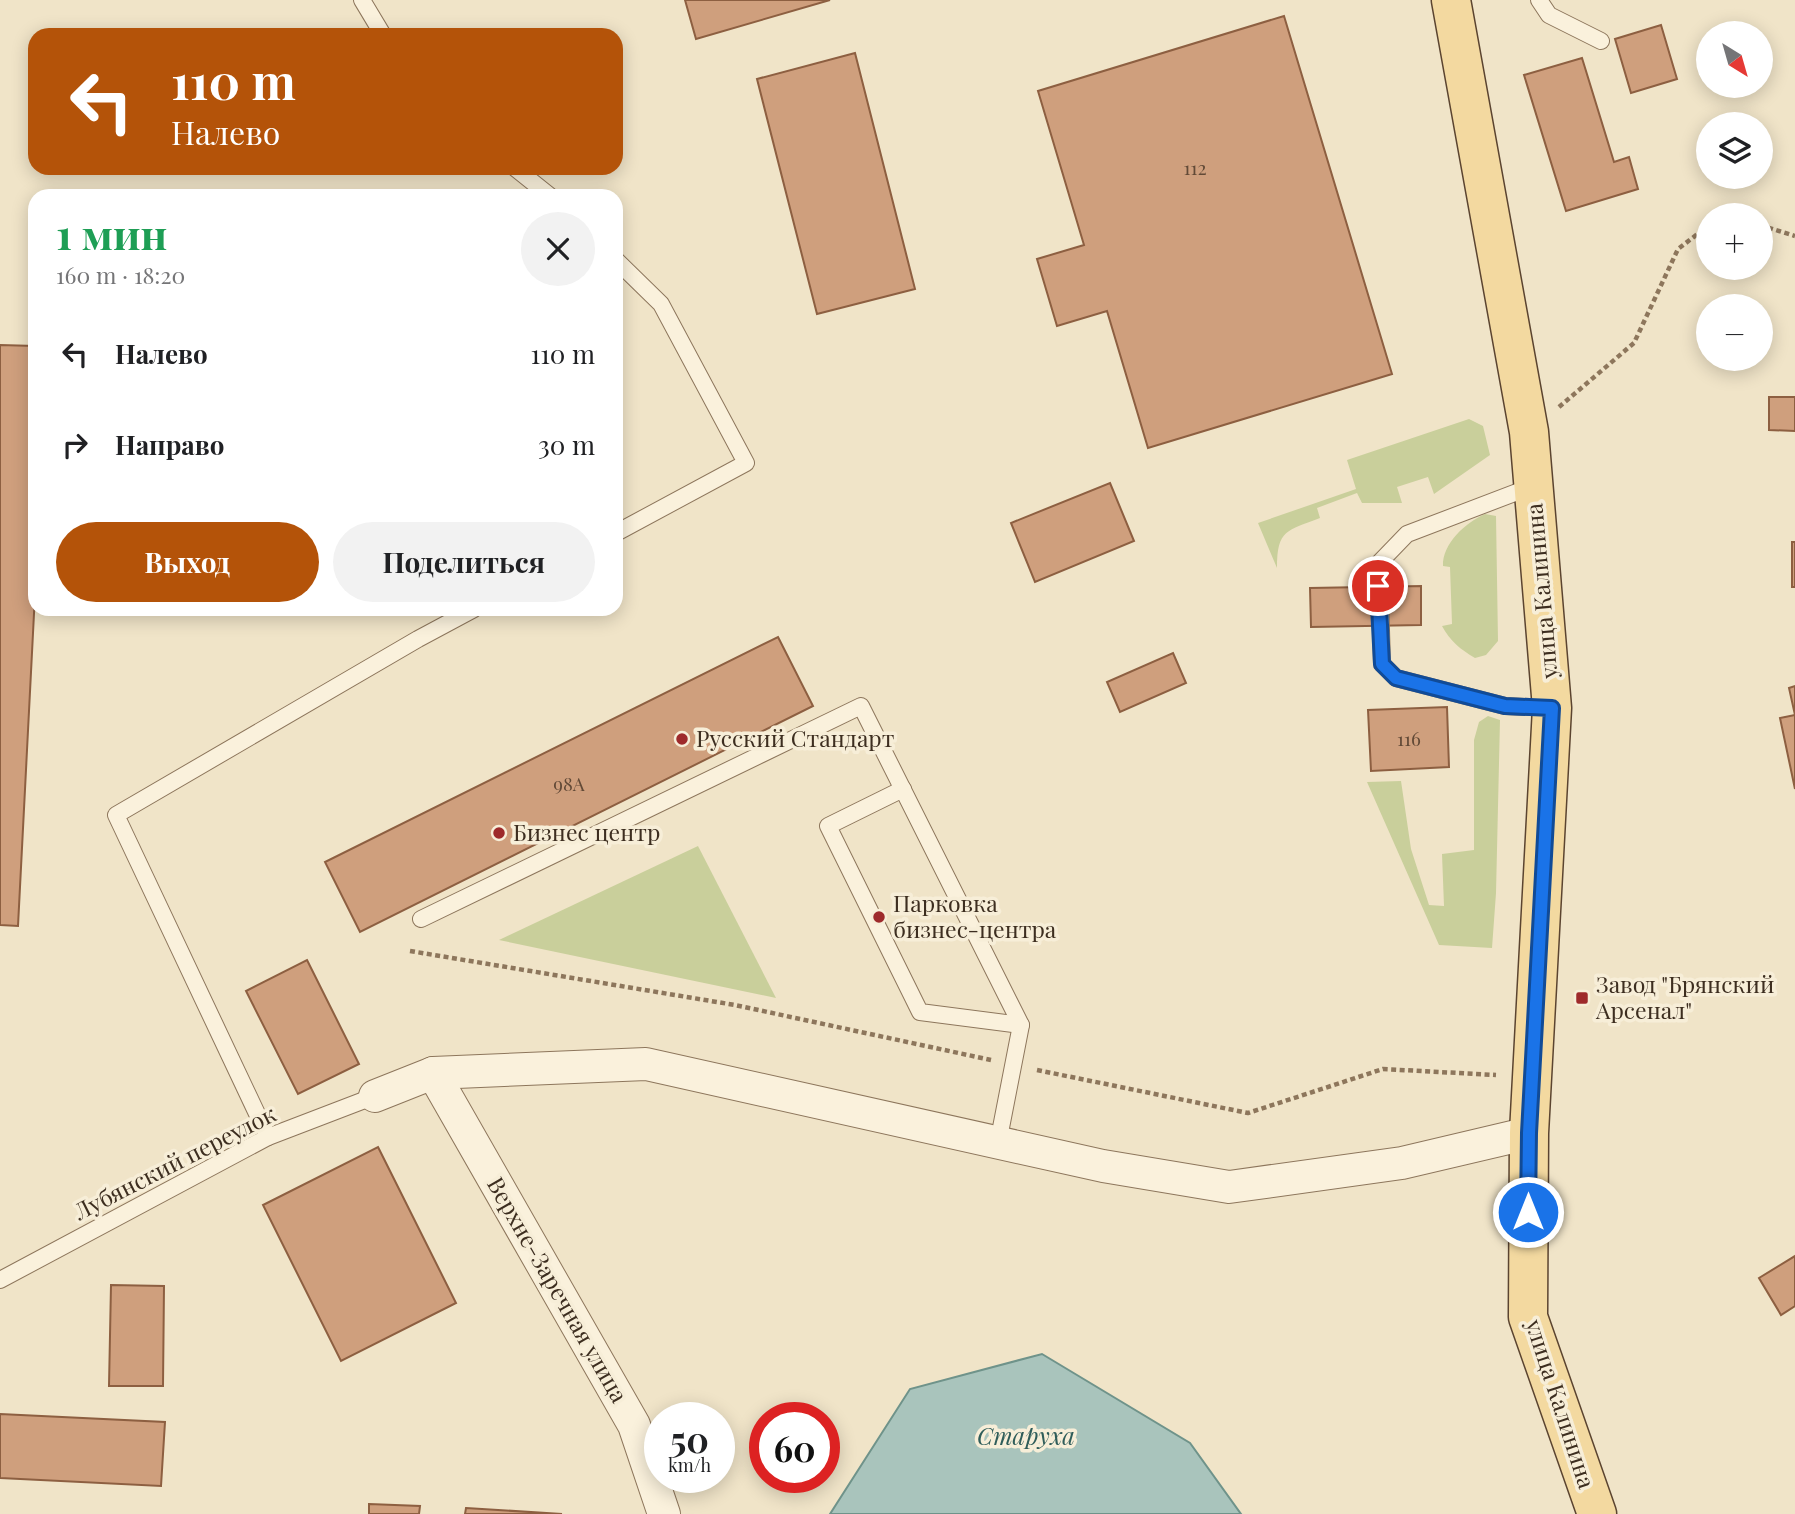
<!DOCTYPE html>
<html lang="ru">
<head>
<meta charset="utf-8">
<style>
  :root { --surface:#fff; --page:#f2f2f2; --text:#202124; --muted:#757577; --accent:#b45309 }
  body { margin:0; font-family:"Playfair Display",serif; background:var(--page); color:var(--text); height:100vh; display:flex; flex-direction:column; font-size:26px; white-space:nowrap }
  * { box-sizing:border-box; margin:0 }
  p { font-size:23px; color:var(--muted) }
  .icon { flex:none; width:38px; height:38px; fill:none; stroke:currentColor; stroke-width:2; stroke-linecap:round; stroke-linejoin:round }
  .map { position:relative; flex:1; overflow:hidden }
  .panel { position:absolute; left:28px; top:189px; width:595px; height:427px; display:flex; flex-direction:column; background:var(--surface); border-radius:21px; box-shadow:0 4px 18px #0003 }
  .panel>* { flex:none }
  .hud { position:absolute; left:28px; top:28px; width:595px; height:147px; border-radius:21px; box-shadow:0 4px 18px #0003; background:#b45309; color:#fff; overflow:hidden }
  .needle { width:46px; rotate:143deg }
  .buttons { position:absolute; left:1696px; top:21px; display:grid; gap:14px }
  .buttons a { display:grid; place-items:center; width:77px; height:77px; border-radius:50%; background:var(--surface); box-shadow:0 4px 18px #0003; font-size:35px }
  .speed { position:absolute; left:644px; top:1402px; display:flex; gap:14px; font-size:35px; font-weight:700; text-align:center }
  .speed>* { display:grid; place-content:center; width:91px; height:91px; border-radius:50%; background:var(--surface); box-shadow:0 4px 18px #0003; line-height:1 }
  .speed small { font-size:18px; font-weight:400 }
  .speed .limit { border:10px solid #d22; background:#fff; color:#111 }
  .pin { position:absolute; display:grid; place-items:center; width:60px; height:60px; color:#fff; margin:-30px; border:4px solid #fff; border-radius:50%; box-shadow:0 2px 7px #0007 }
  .me { position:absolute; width:77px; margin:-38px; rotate:0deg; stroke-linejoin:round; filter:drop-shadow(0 0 5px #0008) }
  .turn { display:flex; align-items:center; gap:24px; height:147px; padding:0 28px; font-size:32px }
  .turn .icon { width:91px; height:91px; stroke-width:2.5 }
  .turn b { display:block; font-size:49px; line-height:60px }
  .round { display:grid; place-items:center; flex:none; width:74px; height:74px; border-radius:37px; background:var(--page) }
  .overview { display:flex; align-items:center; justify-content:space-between; height:119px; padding:0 28px }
  h1 { font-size:42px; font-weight:700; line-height:52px; color:#1e9e55 }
  .action { display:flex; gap:14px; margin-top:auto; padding:14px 28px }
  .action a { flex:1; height:80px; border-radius:42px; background:var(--accent); color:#fff; font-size:28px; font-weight:700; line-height:80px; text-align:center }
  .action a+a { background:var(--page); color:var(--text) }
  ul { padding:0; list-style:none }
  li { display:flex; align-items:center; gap:21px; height:91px; padding:0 28px }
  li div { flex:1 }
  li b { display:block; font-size:26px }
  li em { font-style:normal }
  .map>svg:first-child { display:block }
  .green { fill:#c9cf9b }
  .water { fill:#a9c4bc; stroke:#6f938a; stroke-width:2 }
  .building { fill:#cf9f7d; stroke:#8d5f41; stroke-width:2 }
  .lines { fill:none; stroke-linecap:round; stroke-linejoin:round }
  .service-casing { stroke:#8d765c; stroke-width:18 }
  .minor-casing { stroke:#8d765c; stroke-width:34 }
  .primary-casing { stroke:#5b4430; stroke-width:41 }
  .path { stroke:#8d765c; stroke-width:4.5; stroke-dasharray:5 3.5; stroke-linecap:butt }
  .service { stroke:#faf1dc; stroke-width:16 }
  .minor { stroke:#faf1dc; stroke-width:32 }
  .primary { stroke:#f3d9a0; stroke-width:38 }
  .route-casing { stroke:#114b97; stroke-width:18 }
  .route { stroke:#1a73e8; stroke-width:12 }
  .poi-dot { fill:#9e2a2b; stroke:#f7eed8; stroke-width:2.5 }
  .labels { text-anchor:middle; stroke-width:7; stroke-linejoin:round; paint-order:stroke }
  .number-label { font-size:19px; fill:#624a37 }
  .street-label { font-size:23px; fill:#3d2e20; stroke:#f7eed8 }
  .poi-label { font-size:23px; fill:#3d2e20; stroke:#f7eed8; text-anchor:start }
  .water-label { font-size:24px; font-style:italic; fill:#2f5d5a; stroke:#f7eed8 }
</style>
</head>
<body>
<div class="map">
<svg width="1795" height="1514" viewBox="0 0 1795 1514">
  <rect width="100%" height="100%" fill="#f0e4c8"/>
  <g class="green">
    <path d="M1469,419L1483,426L1490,455L1434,494L1428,477L1397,487L1402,503H1362L1357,493L1317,508L1320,518C1287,531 1277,529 1277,568L1258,523L1356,489L1347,460Z"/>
    <path d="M1485,514L1496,516L1498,641L1486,655L1475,658C1460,649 1450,641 1442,626L1452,624L1450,567L1443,566C1442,544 1466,522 1485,514Z"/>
    <polygon points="1488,716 1500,720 1496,893 1492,948 1439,945 1367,782 1401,781 1411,849 1429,905 1444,906 1442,854 1474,850 1474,740 1479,722"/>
    <polygon points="698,846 776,998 499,940"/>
  </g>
  <polygon class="water" points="1042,1354 1190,1443 1241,1514 830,1514 910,1389"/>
  <g class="building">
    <polygon points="685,0 830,0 696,39"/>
    <polygon points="1284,16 1392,374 1148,448 1107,311 1057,326 1037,259 1084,245 1038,91"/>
    <polygon points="1661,25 1677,79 1631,93 1615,39"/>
    <polygon points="855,53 915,289 817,314 757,79"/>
    <polygon points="1582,58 1614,162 1629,157 1638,189 1566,211 1524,75"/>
    <polygon points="0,345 35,346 35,594 18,926 0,925"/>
    <polygon points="1769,397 1795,397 1795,431 1769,430"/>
    <polygon points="1110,483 1134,541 1035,582 1011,523"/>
    <rect x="1792" y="542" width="3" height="45"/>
    <polygon points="1421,586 1421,625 1311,627 1310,588"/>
    <polygon points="778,637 813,706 360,932 325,862"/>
    <polygon points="1173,653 1186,683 1120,712 1107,682"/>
    <polygon points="1795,686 1795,789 1780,718 1795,715 1789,688"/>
    <polygon points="1447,707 1449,767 1371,771 1368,710"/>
    <polygon points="307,960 359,1064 298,1094 246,991"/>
    <polygon points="378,1147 456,1303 341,1361 263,1205"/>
    <polygon points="1795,1256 1795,1306 1781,1315 1759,1278"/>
    <polygon points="111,1285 164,1286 163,1386 109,1386"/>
    <polygon points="0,1414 165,1422 161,1486 0,1478"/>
    <polygon points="369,1504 420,1506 419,1514 369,1514"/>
    <polygon points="466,1508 562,1514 465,1514"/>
  </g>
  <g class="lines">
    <g class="service-casing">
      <g id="service">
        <polyline points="362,0 383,35"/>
        <polyline points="1539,0 1549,15 1601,41"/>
        <polyline points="515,168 550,196"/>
        <polyline points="616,260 661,304 746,463 616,533"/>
        <polyline points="1533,486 1407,534 1379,563 1382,664 1396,678 1505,706 1552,708"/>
        <polyline points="903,789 828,826 920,1012 1021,1025"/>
        <polyline points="421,919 861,706 1021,1025 998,1143"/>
        <polyline points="268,1137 116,815 418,639 474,609"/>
        <polyline points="0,1280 268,1137 375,1096"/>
      </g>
    </g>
    <g class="minor-casing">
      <g id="minor">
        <polyline points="433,1073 634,1425 664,1514"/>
        <polyline points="375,1096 433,1073 646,1064 1103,1166 1229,1187 1402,1163 1529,1133"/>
      </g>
    </g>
    <g class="primary-casing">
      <polyline id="primary" points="1451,0 1529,432 1552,708 1529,1133 1528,1317 1597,1514"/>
    </g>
    <g class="path">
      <polyline points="1723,215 1726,213 1732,215"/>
      <polyline points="1760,225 1795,236"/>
      <polyline points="1559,407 1634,343 1678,249 1708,226"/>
      <polyline points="410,951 735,1005 991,1060"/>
      <polyline points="1037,1070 1248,1113 1383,1069 1496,1075"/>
    </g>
    <use href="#service" class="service"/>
    <use href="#minor" class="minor"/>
    <use href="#primary" class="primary"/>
  </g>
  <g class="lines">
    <g class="route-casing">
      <polyline id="route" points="1378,586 1382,664 1396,678 1505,706 1552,708 1529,1133 1528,1212"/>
    </g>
    <use href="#route" class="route"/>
  </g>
  <g class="poi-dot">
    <circle cx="682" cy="739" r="7"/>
    <circle cx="499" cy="833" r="7"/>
    <circle cx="879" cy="917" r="7"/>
    <rect x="1575" y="991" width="14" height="14" rx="3.5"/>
  </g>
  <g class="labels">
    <g class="number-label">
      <text x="1195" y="175">112</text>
      <text x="1409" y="746">116</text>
      <text x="569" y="791">98А</text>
    </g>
    <g class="street-label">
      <text transform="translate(1542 591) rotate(-95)" y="8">улица Калинина</text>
      <text transform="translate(175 1163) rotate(-27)" y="8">Лубянский переулок</text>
      <text transform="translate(557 1290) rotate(60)" y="8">Верхне-Заречная улица</text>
      <text transform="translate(1560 1404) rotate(72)" y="8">улица Калинина</text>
    </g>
    <g class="poi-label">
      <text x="696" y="747">Русский Стандарт</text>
      <text x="513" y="841">Бизнес центр</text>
      <text x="893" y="912">Парковка<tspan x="893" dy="26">бизнес-центра</tspan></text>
      <text x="1596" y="993">Завод "Брянский<tspan x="1596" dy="26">Арсенал"</tspan></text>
    </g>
    <g class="water-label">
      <text x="1026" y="1445">Старуха</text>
    </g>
  </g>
</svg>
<div class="buttons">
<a><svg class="needle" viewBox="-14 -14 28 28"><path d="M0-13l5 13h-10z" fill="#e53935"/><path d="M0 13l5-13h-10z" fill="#757577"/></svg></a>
<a><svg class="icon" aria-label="layers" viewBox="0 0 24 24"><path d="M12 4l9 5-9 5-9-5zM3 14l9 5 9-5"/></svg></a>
<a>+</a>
<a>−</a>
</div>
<div class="speed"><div>50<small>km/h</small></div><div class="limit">60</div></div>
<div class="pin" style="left:1378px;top:586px;background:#d93025"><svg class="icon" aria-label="arrive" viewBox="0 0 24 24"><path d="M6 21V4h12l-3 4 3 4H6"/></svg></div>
<svg class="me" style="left:1528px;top:1212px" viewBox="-20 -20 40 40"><circle r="17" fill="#1a73e8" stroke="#fff" stroke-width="3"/><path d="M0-11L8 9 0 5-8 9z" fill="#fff"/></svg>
<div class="hud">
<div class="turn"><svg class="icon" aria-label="left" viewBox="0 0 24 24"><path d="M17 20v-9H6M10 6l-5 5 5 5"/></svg><div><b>110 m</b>Налево</div></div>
</div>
<section class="panel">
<div class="overview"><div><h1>1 мин</h1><p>160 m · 18:20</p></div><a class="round"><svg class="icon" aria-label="close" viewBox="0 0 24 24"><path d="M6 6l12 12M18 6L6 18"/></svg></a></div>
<ul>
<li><svg class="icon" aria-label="left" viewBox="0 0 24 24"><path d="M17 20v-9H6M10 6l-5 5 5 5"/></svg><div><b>Налево</b></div><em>110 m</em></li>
<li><svg class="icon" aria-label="right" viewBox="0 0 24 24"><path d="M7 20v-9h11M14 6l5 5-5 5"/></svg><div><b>Направо</b></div><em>30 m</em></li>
</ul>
<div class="action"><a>Выход</a><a>Поделиться</a></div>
</section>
</div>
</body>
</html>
